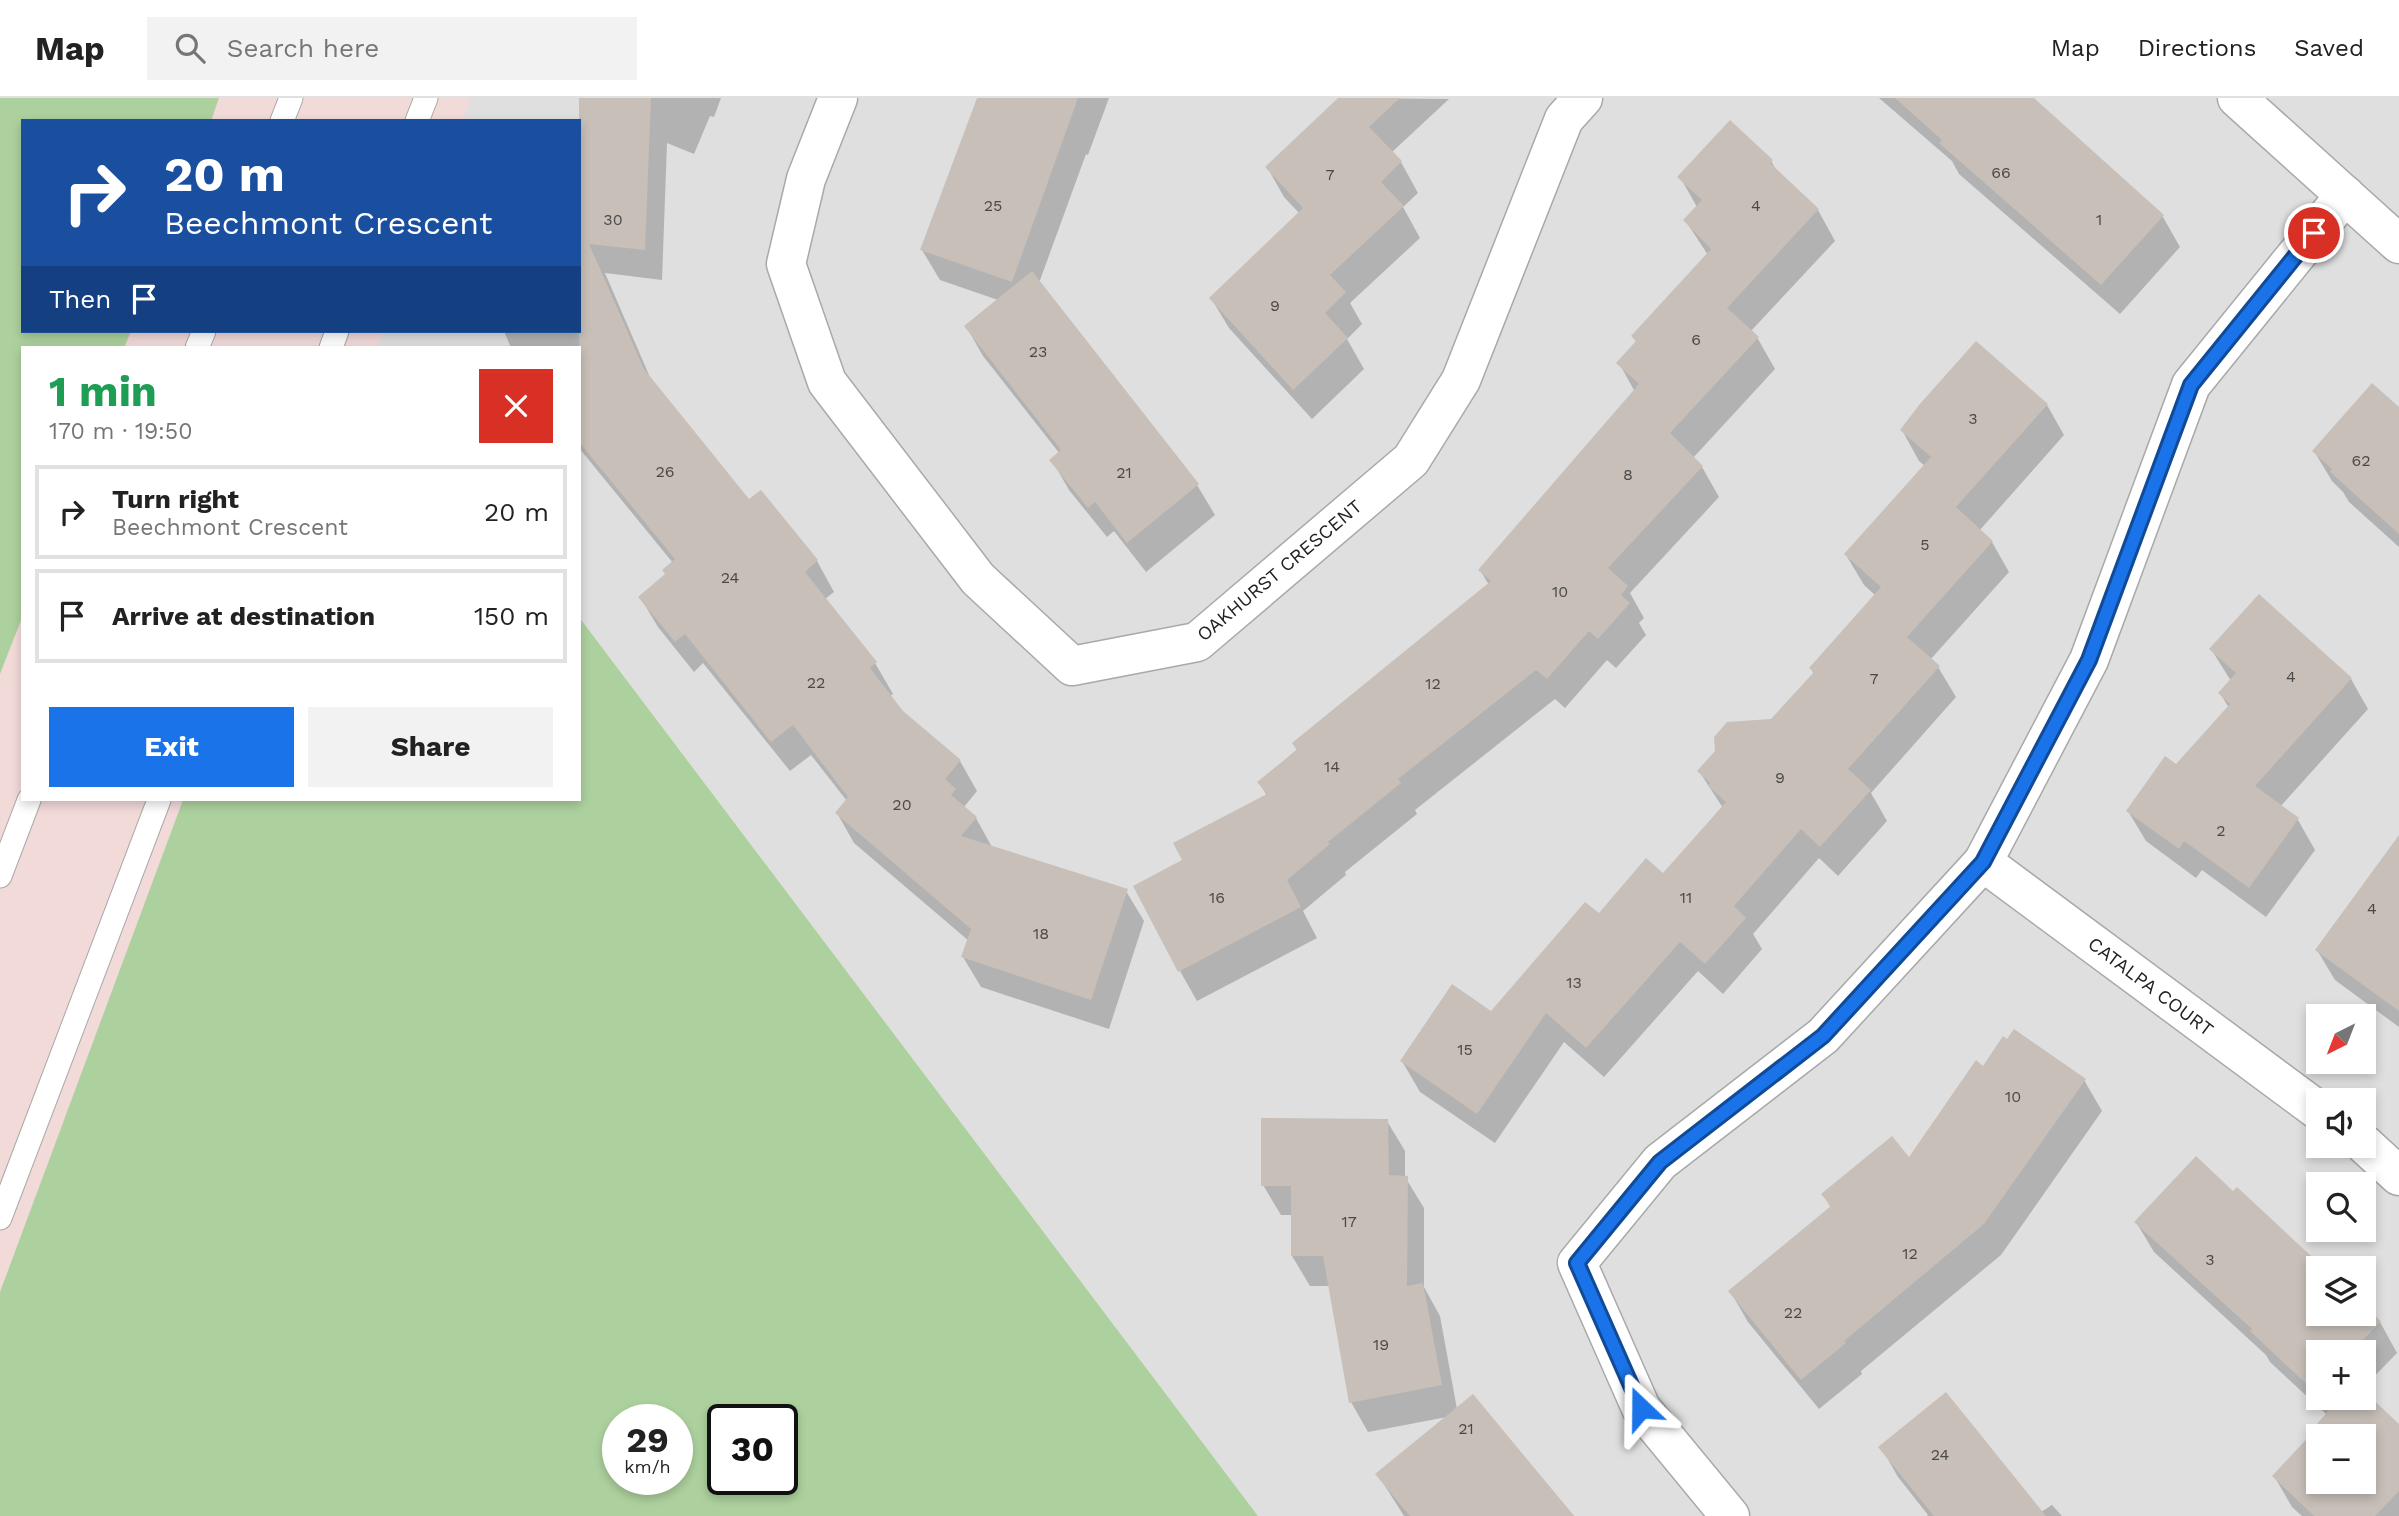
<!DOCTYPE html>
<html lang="en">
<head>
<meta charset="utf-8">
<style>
  :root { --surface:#fff; --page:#f2f2f2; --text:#222; --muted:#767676; --line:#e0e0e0; --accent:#1a73e8 }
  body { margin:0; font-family:"Work Sans",sans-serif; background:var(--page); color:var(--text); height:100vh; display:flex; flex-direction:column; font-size:26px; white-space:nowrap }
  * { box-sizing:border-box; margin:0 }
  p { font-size:23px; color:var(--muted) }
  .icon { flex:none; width:38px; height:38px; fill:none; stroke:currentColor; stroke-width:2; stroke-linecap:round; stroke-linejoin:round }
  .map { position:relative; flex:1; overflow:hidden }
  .sheet { position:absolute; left:21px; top:248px; width:560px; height:455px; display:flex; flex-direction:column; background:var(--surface); border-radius:0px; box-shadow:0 4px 10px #0003 }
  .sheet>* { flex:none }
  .banner { position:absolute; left:21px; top:21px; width:560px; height:214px; border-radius:0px; box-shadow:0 4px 10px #0003; background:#1a4fa0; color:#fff; overflow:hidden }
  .needle { width:46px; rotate:222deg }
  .buttons { position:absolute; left:2306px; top:906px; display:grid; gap:14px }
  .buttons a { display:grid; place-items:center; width:70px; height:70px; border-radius:0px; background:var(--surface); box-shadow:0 4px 10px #0003; font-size:35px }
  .speed { position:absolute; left:602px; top:1306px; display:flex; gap:14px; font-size:35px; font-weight:700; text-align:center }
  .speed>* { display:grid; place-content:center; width:91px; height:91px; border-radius:50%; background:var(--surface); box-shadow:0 4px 10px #0003; line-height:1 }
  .speed small { font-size:18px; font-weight:400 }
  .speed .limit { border:4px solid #111; border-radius:10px; background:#fff; color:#111 }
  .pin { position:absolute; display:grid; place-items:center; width:60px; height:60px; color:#fff; margin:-30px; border:4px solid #fff; border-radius:50%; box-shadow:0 2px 7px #0007 }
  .me { position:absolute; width:77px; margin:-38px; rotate:337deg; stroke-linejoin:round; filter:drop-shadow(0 0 5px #0008) }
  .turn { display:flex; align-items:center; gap:24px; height:147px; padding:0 28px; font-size:32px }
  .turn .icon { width:91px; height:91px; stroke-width:2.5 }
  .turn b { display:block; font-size:49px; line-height:60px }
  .then { display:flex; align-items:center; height:66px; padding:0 28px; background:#0003; gap:14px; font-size:26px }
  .round { display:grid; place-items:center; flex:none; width:74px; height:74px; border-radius:0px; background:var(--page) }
  .overview { display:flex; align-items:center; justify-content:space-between; height:119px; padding:0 28px }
  h1 { font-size:42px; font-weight:700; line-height:52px; color:#1e9e55 }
  .action { display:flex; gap:14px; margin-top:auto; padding:14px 28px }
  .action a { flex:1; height:80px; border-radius:0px; background:var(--accent); color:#fff; font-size:28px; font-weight:700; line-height:80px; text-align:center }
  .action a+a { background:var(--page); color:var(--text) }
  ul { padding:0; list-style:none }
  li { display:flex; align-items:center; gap:21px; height:94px; margin:0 14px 10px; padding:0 14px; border:4px solid var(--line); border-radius:0px }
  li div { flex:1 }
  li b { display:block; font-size:26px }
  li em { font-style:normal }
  header { display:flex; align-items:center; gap:42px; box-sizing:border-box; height:98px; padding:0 35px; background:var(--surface); border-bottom:2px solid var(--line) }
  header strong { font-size:33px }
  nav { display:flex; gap:38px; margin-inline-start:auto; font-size:24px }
  .search { width:490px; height:63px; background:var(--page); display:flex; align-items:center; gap:18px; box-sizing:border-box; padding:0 24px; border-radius:0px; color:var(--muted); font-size:26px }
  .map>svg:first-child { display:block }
  .residential { fill:#e0dfdf; fill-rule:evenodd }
  .commercial { fill:#f2dad9 }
  .forest { fill:#add19e; fill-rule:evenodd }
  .shadow { fill:#0003; fill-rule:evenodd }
  .building { fill:#c7bfb8; fill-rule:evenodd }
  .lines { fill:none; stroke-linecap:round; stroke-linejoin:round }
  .lane-casing { stroke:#a9a9a9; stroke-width:25 }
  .street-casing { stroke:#a9a9a9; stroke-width:41 }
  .lane { stroke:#fff; stroke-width:23 }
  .street { stroke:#fff; stroke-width:38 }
  .route-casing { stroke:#114b97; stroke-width:18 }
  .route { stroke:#1a73e8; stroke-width:12 }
  .labels { text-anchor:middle; stroke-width:7; stroke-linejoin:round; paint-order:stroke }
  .number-label { font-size:16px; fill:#4b4948 }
  .street-label { font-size:19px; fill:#222; stroke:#fff }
</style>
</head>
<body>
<header>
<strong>Map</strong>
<div class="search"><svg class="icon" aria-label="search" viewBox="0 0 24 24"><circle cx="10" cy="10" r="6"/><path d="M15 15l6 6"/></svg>Search here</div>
<nav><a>Map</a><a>Directions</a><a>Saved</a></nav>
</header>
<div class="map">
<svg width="2399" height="1418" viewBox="0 0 2399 1418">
  <rect width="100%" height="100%" fill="#f2efe9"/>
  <path class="residential" d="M441,0H2399V1418H1258L579,519V250H377L363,233H579V23H432ZM2319,919H2364V964H2319ZM2319,1003H2364V1048H2319ZM2319,1087H2364V1132H2319ZM2319,1171H2364V1216H2319ZM2319,1255H2364V1300H2319ZM2319,1339H2364V1384H2319Z"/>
  <polygon class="commercial" points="0,0 471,0 463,23 23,23 23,233 384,233 378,250 23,250 23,702 208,702 0,1254"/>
  <g class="forest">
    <polygon points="0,0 219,0 211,23 23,23 23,233 131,233 124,250 23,250 23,517 0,576"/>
    <path d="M579,519L1258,1418H0V1194L183,702H579ZM618,1321H677V1381H618ZM723,1321H782V1381H723Z"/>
  </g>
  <g class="shadow">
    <polygon points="592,0 721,0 714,19 710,18 694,56 667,45 662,182 605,175 652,284 749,404 761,394 817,463 834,494 825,501 875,565 893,596 890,598 902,614 960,663 977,693 964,709 976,720 993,751 1126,793 1144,823 1109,931 981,889 963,859 969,843 854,745 837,715 847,703 811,657 790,673 703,565 694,574 658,529 640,499 667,477 673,465 579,350 579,250 511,250 504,233 579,233"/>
    <polygon points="983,0 1109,0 1088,57 1086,56 1039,185 1197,387 1215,417 1146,474 1114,433 1107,439 1069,392 1052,362 1060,356 983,258 966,228 998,202 940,182 922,152"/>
    <polygon points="1340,0 1449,1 1391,55 1401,64 1418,95 1403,109 1420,140 1350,205 1362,226 1347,241 1364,271 1312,321 1229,230 1211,200 1300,116 1284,99 1267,69"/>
    <polygon points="1879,0 2030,0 2163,119 2180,149 2120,216 1959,76 1952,63"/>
    <polygon points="1771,63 1778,75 1818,112 1835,143 1750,234 1758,241 1775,271 1693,360 1702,369 1719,399 1630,495 1644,520 1639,525 1646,537 1616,570 1607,562 1565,610 1555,601 1415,712 1417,716 1345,774 1346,777 1303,813 1317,840 1197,903 1180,873 1185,763 1267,698 1259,684 1489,487 1480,472 1635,294 1619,265 1637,245 1633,238 1708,157 1685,122 1697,109 1680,79"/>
    <polygon points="2047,307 2064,337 1979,433 1992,444 2009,474 1930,562 1938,569 1956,599 1871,695 1887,723 1838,778 1819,760 1753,836 1762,851 1723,896 1698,873 1604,979 1564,944 1495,1045 1420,994 1402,963 1491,915 1599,817 1663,778 1723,710 1699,673 1772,623 1814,576 1811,571 1876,498 1864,487 1846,457 1925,368 1919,363 1902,332"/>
    <polygon points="2399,311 2399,449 2349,404 2343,394 2332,383 2314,353"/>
    <polygon points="2211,551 2351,581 2368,611 2280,709 2298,722 2315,752 2266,819 2202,772 2196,780 2146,743 2128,713 2176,668 2229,610 2220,595 2231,583"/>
    <polygon points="2399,770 2399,929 2335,882 2317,852"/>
    <polygon points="2008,943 2084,982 2102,1013 2001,1157 1861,1273 1862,1276 1819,1311 1748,1224 1730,1193 1831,1110 1823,1096 1909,1062"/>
    <polygon points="1387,1023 1405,1053 1405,1079 1424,1110 1424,1189 1440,1218 1457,1311 1473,1298 1574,1418 1404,1418 1378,1377 1447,1319 1368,1334 1351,1304 1330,1188 1310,1188 1292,1158 1292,1117 1281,1117 1263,1087"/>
    <path d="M2136,1124L2319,1171V1216H2364V1210L2380,1224L2397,1255L2364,1289V1255H2319V1300H2364L2399,1328V1418H2302L2292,1409L2274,1378L2319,1331L2327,1317L2270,1264L2266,1257L2154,1154ZM2319,1339H2364V1384H2319Z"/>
    <polygon points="1881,1349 2041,1414 2052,1407 2062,1418 1927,1418 1928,1417 1898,1379"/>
  </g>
  <g class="building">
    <polygon points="579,0 651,0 645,152 589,146 644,271 749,401 761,392 818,462 805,474 877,564 870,570 903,613 961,662 945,681 956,691 951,697 977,719 961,738 1128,791 1091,902 961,859 971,831 835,715 848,699 793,627 771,644 685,536 675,544 638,499 665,476 662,472 675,461 579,344"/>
    <polygon points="977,0 1078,0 1012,184 920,152"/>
    <polygon points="1338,0 1400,0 1369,29 1402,63 1381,84 1404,108 1330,177 1346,194 1325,215 1348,240 1293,292 1209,200 1303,110 1265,69"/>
    <polygon points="1895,0 2034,0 2164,117 2101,187 1939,45 1942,42"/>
    <polygon points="1730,22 1773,62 1770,65 1819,111 1727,210 1759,239 1670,335 1703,368 1608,470 1628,488 1621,497 1630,505 1598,541 1589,533 1547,581 1536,572 1398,681 1401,685 1328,744 1330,746 1287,782 1301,809 1178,874 1133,788 1182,762 1173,745 1267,696 1257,684 1297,652 1292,645 1491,483 1478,472 1639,286 1616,265 1636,243 1631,238 1711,151 1683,122 1702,102 1677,79"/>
    <polygon points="1032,173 1199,386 1127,445 1095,404 1088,410 1049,362 1061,352 964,228"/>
    <polygon points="1976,243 2048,306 1956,409 1993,443 1907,539 1940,568 1848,671 1871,692 1820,749 1801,731 1734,808 1746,820 1705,866 1680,844 1586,950 1546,915 1477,1016 1400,963 1452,886 1491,913 1585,804 1599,815 1646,760 1663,775 1726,704 1708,688 1710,685 1697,673 1715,653 1714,639 1727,624 1771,621 1814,574 1809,570 1881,489 1844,456 1931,359 1900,332 1919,307"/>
    <polygon points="2372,285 2399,309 2399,436 2330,374 2332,371 2312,353"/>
    <polygon points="2259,496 2352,580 2255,688 2299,720 2249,790 2184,743 2179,751 2126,713 2165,658 2176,666 2230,606 2218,595 2236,575 2209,551"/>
    <polygon points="2399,737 2399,913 2315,852"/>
    <polygon points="2014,931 2086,981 1984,1126 1844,1243 1846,1245 1801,1282 1728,1193 1831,1108 1821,1096 1892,1038 1909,1059 1976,962 1983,968 2003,938 2007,941"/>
    <polygon points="1261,1020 1388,1021 1389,1077 1408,1078 1407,1188 1423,1185 1442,1287 1349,1305 1323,1158 1291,1158 1291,1088 1261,1088"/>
    <polygon points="2196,1058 2233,1093 2237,1089 2325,1171 2319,1171 2319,1216 2364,1216 2364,1208 2381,1223 2351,1255 2319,1255 2319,1289 2314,1293 2250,1233 2252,1231 2134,1124"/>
    <path d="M2364,1293L2399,1326V1393L2375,1418H2314L2272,1378L2317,1330L2315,1328L2340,1300H2364ZM2319,1339H2364V1384H2319Z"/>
    <polygon points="1946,1294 2046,1418 1934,1418 1878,1349"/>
    <polygon points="1473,1296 1574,1418 1410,1418 1375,1376"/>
  </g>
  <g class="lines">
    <g class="lane-casing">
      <g id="lane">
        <polyline points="282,23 291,0"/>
        <polyline points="417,23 426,0"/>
        <polyline points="197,250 204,233"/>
        <polyline points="331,250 337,233"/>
        <polyline points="0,778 29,702"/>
        <polyline points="0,1120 159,702"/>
      </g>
    </g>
    <g class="street-casing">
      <g id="street">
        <polyline points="838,0 806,81 786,166 827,284 978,481 1072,568 1197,544 1411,362 1461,282 1564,21 1583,0"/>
        <polyline points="2237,0 2399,146"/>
        <polyline points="1983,764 2319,1013"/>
        <polyline points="2364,1046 2399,1078"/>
        <polyline points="1730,1418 1641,1310 1577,1165 1660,1064 1823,938 1983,764 2089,562 2191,287 2345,97"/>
      </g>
    </g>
    <use href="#lane" class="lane"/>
    <use href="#street" class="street"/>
  </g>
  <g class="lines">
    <g class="route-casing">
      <polyline id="route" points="1641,1310 1577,1165 1660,1064 1823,938 1983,764 2089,562 2191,287 2314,135"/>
    </g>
    <use href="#route" class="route"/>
  </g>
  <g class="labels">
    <g class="number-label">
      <text x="2001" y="80">66</text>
      <text x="1330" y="82">7</text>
      <text x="993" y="113">25</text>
      <text x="1756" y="113">4</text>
      <text x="613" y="127">30</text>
      <text x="2099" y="127">1</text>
      <text x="1275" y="213">9</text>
      <text x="1696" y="247">6</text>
      <text x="1038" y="259">23</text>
      <text x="1973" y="326">3</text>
      <text x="2361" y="368">62</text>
      <text x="665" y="379">26</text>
      <text x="1124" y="380">21</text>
      <text x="1628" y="382">8</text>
      <text x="1925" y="452">5</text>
      <text x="730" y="485">24</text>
      <text x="1560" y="499">10</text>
      <text x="2291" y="584">4</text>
      <text x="1874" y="586">7</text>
      <text x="816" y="590">22</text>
      <text x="1433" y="591">12</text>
      <text x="1332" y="674">14</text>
      <text x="1780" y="685">9</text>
      <text x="902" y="712">20</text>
      <text x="2221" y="738">2</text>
      <text x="1217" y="805">16</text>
      <text x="1686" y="805">11</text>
      <text x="2372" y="816">4</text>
      <text x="1041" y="841">18</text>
      <text x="1574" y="890">13</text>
      <text x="1465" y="957">15</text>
      <text x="2013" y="1004">10</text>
      <text x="1349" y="1129">17</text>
      <text x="1910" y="1161">12</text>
      <text x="2210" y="1167">3</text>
      <text x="1793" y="1220">22</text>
      <text x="1381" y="1252">19</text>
      <text x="1466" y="1336">21</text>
      <text x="1940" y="1362">24</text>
    </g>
    <g class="street-label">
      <text transform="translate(1279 472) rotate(-40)" y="7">OAKHURST CRESCENT</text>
      <text transform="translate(2151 888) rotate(37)" y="7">CATALPA COURT</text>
    </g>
  </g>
</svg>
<div class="buttons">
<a><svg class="needle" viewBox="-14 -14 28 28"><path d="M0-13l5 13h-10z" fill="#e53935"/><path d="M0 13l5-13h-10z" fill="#767676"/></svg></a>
<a><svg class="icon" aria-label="sound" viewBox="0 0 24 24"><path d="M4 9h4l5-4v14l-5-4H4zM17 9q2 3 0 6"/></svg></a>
<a><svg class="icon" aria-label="search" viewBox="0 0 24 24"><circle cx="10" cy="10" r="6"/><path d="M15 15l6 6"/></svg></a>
<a><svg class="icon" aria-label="layers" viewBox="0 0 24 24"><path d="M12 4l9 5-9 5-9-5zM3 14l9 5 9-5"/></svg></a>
<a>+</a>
<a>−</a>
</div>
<div class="speed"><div>29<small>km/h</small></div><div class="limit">30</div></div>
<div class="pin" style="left:2314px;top:135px;background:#d93025"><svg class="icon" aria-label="arrive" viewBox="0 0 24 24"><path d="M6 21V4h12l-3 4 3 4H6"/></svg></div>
<svg class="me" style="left:1641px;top:1310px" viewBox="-20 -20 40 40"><path d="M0-17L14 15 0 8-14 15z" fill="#1a73e8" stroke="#fff" stroke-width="4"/></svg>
<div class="banner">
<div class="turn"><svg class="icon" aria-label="right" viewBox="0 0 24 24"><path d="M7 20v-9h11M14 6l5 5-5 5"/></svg><div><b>20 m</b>Beechmont Crescent</div></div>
<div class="then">Then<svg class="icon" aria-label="arrive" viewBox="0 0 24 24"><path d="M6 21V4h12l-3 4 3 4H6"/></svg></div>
</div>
<section class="sheet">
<div class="overview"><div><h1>1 min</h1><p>170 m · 19:50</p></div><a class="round" style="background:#d93025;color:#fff"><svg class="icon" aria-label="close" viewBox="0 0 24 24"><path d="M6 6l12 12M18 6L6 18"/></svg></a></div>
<ul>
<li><svg class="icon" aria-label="right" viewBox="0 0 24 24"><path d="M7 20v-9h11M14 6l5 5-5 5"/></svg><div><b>Turn right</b><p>Beechmont Crescent</p></div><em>20 m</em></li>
<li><svg class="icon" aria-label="arrive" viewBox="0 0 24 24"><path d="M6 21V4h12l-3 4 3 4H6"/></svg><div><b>Arrive at destination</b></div><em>150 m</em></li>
</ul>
<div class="action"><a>Exit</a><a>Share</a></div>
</section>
</div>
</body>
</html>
